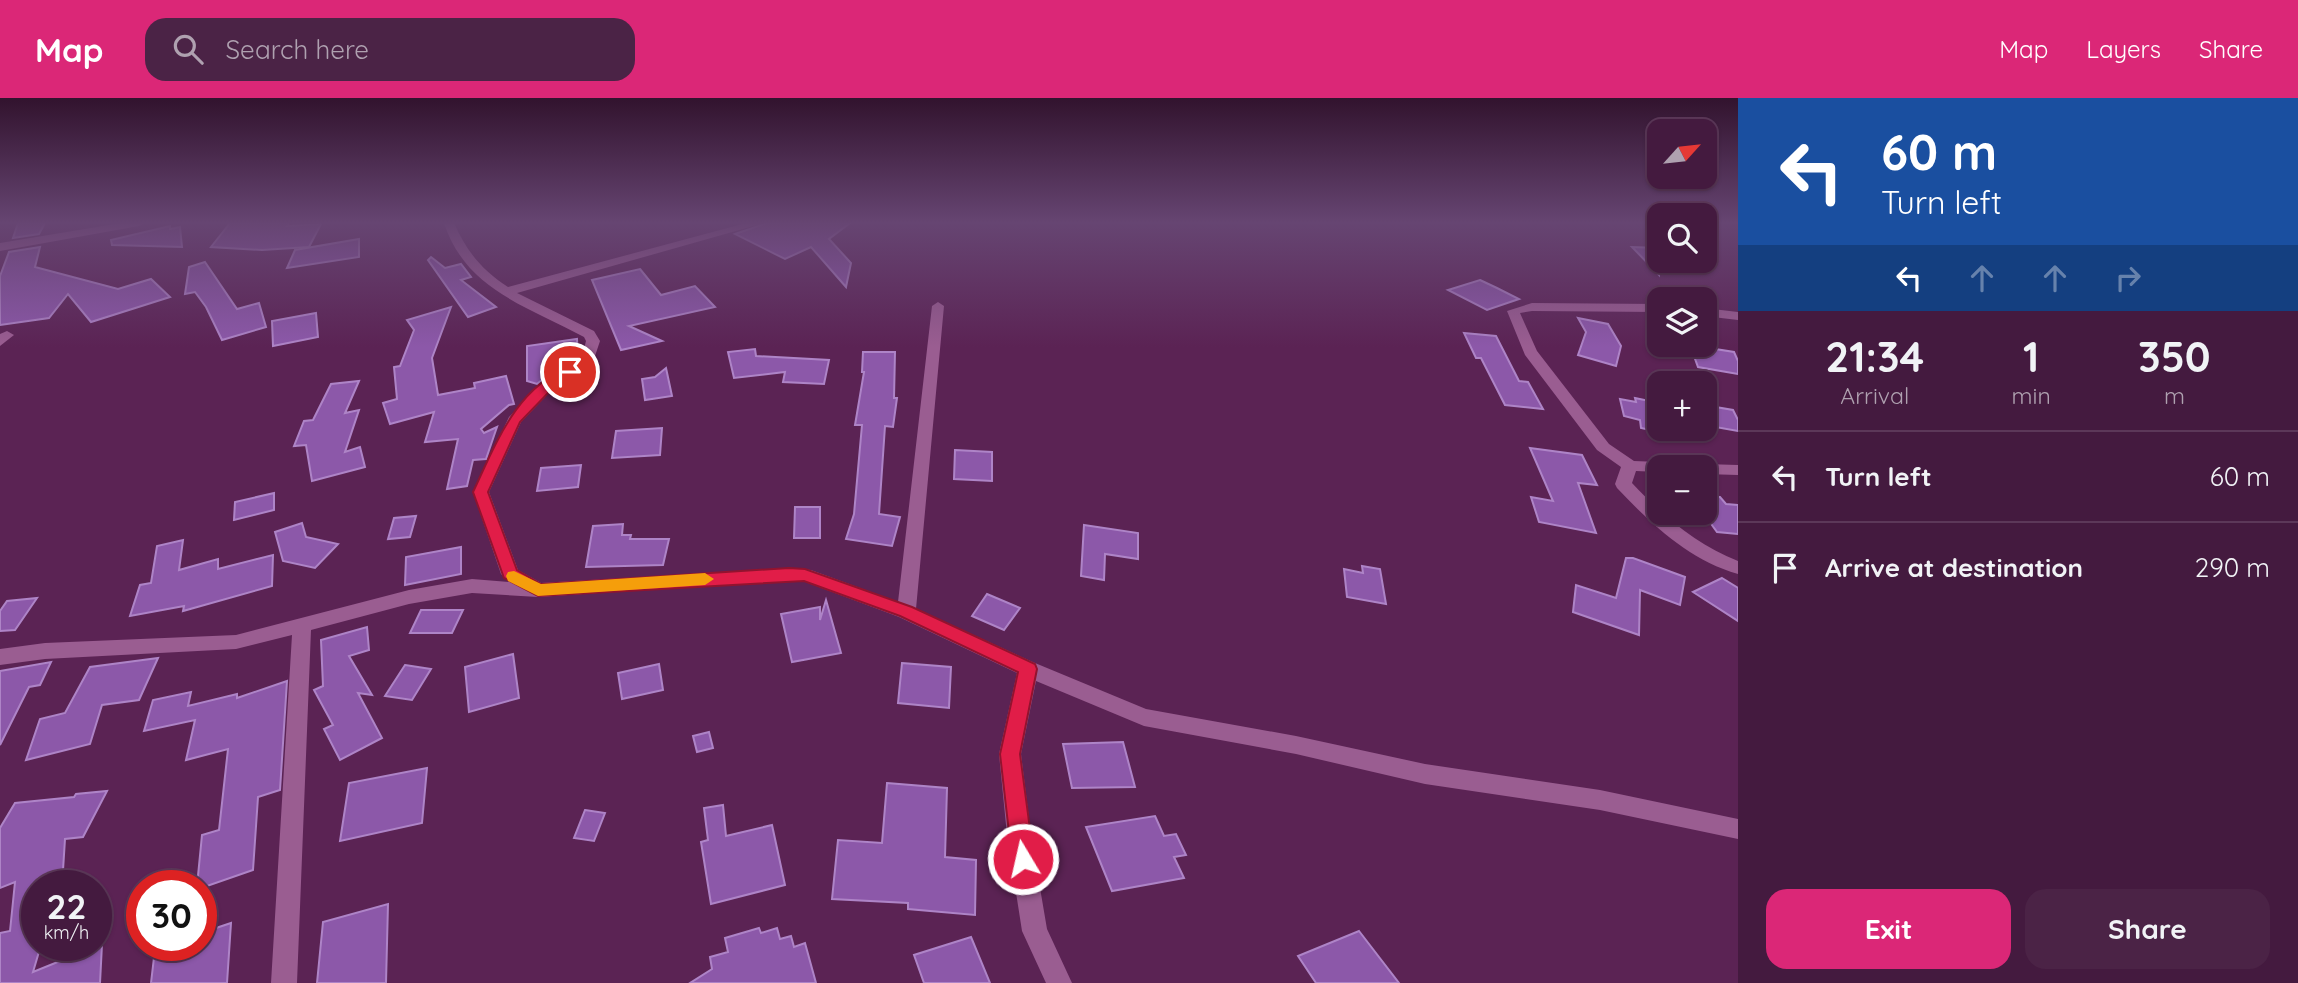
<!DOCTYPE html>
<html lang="en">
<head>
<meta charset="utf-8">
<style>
  :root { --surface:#441a3f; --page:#4b2346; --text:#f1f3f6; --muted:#afa1b0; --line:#5c3859; --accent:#db2777 }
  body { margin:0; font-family:Quicksand,sans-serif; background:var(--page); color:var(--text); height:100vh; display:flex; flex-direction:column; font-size:26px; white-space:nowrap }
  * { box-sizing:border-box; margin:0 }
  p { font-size:23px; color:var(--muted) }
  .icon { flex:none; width:38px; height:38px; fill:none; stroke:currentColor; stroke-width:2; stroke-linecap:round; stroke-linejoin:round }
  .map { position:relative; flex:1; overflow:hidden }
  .details { display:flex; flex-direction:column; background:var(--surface); width:560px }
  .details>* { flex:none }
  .banner { background:#1a4fa0; color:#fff; overflow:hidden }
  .needle { width:46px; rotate:63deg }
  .buttons { position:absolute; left:1647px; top:21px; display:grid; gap:14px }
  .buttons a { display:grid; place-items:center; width:70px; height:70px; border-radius:14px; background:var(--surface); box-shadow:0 2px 5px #0004,0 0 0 2px var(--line); font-size:35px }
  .speed { position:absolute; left:21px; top:772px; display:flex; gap:14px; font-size:35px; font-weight:700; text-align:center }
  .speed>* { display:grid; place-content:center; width:91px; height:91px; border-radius:50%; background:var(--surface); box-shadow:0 2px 5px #0004,0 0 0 2px var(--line); line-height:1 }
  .speed small { font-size:18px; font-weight:400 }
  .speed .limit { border:10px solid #d22; background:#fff; color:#111 }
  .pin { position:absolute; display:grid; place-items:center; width:60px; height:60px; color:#fff; margin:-30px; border:4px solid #fff; border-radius:50%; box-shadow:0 2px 7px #0007 }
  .me { position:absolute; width:77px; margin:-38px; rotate:351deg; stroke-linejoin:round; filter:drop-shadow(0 0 5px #0008) }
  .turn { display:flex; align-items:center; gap:24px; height:147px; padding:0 28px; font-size:32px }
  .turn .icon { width:91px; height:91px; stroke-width:2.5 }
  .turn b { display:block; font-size:49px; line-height:60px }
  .lanes { display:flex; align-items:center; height:66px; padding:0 28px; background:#0003; justify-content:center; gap:35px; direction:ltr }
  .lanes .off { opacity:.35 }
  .eta { display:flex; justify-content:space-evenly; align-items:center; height:119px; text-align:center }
  .eta b { font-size:42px; font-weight:700; line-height:49px }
  .button { display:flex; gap:14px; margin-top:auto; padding:14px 28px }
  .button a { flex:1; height:80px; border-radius:21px; background:var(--accent); color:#fff; font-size:28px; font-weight:700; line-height:80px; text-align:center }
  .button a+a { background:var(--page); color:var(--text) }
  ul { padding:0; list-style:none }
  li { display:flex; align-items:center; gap:21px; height:91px; padding:0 28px; border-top:2px solid var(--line) }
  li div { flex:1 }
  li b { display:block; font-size:26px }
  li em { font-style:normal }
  header { display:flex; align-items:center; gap:42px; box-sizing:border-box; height:98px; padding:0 35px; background:var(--accent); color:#fff }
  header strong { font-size:33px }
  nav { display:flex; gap:38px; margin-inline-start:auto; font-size:24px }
  .search { width:490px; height:63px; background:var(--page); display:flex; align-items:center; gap:18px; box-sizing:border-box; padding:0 24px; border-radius:21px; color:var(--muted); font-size:26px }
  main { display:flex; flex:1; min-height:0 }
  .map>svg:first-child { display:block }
  .building { fill:#8c58a9; stroke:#ae84c7; stroke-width:2 }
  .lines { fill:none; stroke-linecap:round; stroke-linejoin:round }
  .minor { fill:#9a5d91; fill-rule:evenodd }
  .route { fill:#e11d48; stroke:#92132f; stroke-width:2 }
  .slow { fill:#f59e0b }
</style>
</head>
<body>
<header>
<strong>Map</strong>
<div class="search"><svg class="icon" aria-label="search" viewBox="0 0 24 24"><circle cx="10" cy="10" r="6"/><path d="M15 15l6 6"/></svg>Search here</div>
<nav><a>Map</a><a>Layers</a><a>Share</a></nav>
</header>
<main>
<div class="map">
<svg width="1738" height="885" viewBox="0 0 1738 885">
  <rect width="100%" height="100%" fill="#5b2354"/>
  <g class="building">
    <polygon points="18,125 45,125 39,136 13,140"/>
    <polygon points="230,125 289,125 287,128 321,126 309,149 262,152 211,149"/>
    <polygon points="767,125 850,125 829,141 851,165 846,189 811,149 785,161 735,136"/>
    <polygon points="170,128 170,131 180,129 182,149 112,147 111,142"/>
    <polygon points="359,141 359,159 287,170 295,152"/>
    <polygon points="40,149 35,169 118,191 151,181 170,199 91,224 68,196 49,220 0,227 0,178 9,154"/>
    <polygon points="1632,149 1659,150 1659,177"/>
    <polygon points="431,159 445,170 461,166 471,179 461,182 496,209 468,219 428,162"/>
    <polygon points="205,164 237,211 259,205 266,229 222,242 206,209 195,194 185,196 189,169"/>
    <polygon points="640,171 661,197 695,188 715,209 629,228 662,243 621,252 592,182"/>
    <polygon points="1480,182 1497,190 1519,201 1487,212 1448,192"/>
    <polygon points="451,209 432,260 438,297 475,290 474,285 506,278 514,306 509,307 481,331 484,335 497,329 486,361 473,362 467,388 447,391 458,341 425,344 434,314 390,326 383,305 397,301 394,269 400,268 414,232 407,222"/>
    <polygon points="316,215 318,239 273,248 272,223"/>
    <polygon points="1578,220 1608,226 1621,248 1616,268 1578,257 1586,234"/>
    <polygon points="1464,235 1496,238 1519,283 1528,284 1543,311 1505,307 1481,260 1476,260"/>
    <polygon points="577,241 578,259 568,260 537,286 527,283 527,248"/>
    <polygon points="1690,247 1734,254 1738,263 1738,276 1698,269"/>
    <polygon points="755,251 756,258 829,262 824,286 783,284 785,274 734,280 728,254"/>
    <polygon points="863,254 895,254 894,300 897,300 893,329 885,328 879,416 900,419 892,448 846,441 854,416 862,327 855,327 864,274 862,274"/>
    <polygon points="666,270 672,298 645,302 642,281 655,279"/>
    <polygon points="359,283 345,315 359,312 345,354 360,349 365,369 312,383 306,347 294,348 304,323 313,322 331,286"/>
    <polygon points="1635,300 1659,305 1659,334 1641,330 1640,322 1624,318 1620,301 1636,304"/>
    <polygon points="1704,307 1733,312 1738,322 1738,333 1704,327"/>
    <polygon points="662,330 660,357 612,360 616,333"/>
    <polygon points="1530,350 1582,357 1597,387 1578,385 1596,435 1539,424 1531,399 1553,403"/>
    <polygon points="955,352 992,354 992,383 954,381"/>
    <polygon points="581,367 578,389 537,393 541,370"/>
    <polygon points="274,395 274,412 234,422 235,404"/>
    <polygon points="1704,398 1720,399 1726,406 1738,407 1738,436 1717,434 1704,416"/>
    <polygon points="795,409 820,409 820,440 794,440"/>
    <polygon points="416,418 410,439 388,441 394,420"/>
    <polygon points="302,425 306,439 338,446 315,470 283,463 275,434"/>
    <polygon points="623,426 622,437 631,437 630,441 669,441 663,467 586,469 593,428"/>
    <polygon points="1084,427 1138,435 1138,461 1105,456 1104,482 1081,478"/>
    <polygon points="183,442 179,472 218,461 218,471 273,457 272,488 183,513 184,508 130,518 140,487 151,485 157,448"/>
    <polygon points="461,449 461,476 405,487 406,459"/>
    <polygon points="1626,460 1633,460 1685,479 1680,507 1640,492 1639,537 1573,514 1576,487 1616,500"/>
    <polygon points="1362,468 1380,471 1386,506 1347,499 1344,471 1363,475"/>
    <polygon points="1722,480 1738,490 1738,523 1693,494"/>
    <polygon points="987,496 1020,510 1004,532 972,518"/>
    <polygon points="37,500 15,532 0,533 0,513 7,503"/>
    <polygon points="826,502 841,555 792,564 781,516 820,509 820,522"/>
    <polygon points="421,512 463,512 452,535 410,535"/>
    <polygon points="367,529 369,552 349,558 372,597 358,595 382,640 340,662 324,631 333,627 314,592 323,588 321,542"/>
    <polygon points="513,556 519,600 469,614 465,569"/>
    <polygon points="158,560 139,602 102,607 90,646 26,662 40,621 65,615 90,569"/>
    <polygon points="51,564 40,587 29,589 0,647 0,573"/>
    <polygon points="902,565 951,569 949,610 898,605"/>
    <polygon points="659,566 663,592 622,601 618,575"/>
    <polygon points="405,567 431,571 412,602 385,598"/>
    <polygon points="287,583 280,692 258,699 253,772 207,788 197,788 202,737 219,732 228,651 186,662 195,622 144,633 153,602 191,594 188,608 237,596 237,600"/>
    <polygon points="709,634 713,650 697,654 693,638"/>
    <polygon points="1123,644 1135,689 1072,690 1063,646"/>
    <polygon points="427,670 422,725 340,743 349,685"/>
    <polygon points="887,685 947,690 945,759 976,762 975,817 908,811 908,805 832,801 838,742 882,745"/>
    <polygon points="107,693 83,739 65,741 62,788 37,788 37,847 41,847 33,874 102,846 100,885 0,885 0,835 10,833 15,784 0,790 0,730 15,705 74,699 76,696"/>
    <polygon points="723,707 726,738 772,727 785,787 711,806 701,744 708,742 704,710"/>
    <polygon points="585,712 605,715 594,743 574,740"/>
    <polygon points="1155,718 1164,738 1176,736 1186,757 1174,759 1184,780 1112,793 1086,729"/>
    <polygon points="388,806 386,885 317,885 323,824"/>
    <polygon points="231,825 227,885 151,885 155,851 166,847 201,847 201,835"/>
    <polygon points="759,830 761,835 777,830 780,841 791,838 794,849 805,845 816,885 690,885 712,871 710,859 728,854 725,840"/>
    <polygon points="1359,833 1399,885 1316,885 1298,858"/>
    <polygon points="971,839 990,885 924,885 914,857"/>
  </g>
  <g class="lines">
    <g class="minor">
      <polygon points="121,125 145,125 139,128 0,153 0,145"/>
      <path d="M444,125H454C467,154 482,172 508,189L746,125H764L517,195L594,233L600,243L592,267L550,294L521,324L489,394L518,472L541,485L789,470L811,472L898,504L932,208L938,204L944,208L916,511L1035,565L1146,611L1296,638L1425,666L1600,692L1738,721V741L1600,712L1425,686L1296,656L1144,628L1036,583L1021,656L1031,737L1047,831L1072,885H1046L1022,833L1007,737L999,656L1017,575L899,519L803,483L789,482L538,499L472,495L409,506L311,532L297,885H271L292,537L236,551L45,561L0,567V551L45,545L236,537L409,492L472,481L509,484L501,476L473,394L509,319L540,288L581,262L586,243L584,239C527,208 466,192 444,125Z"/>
      <path d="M1532,205L1659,206V214L1532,213L1520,215L1537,253L1609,346L1634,363L1659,364L1667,369H1659V374L1636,373L1632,385C1662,417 1695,446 1738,463V476C1689,462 1651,426 1617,390L1615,386L1621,369L1597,352L1525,257L1507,213Z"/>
      <polygon points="1704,210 1738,214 1738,222 1704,218"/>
      <polygon points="7,233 14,237 0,248 0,236"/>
      <polygon points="1704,366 1738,367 1738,377 1704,376 1704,369 1697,369"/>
    </g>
  </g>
  <linearGradient id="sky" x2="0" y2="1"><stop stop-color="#32132e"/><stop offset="0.5" stop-color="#664572"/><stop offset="1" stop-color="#664572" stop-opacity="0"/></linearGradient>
  <rect width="1738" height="249" fill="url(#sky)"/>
  <path class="route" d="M570,270L575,271V277L549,294L520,324L488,394L517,472L541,486L789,470L805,471L912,509L1035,566L1037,571L1020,656L1034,761L1031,768L1023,771L1016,768L1012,761L1000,656L1018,574L900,518L804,483L538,498L504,480L473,394C494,350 517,286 570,270Z"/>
  <polygon class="slow" points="514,473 541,486 705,475 714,481 705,487 538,498 508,483 506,478 508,474"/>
</svg>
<div class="buttons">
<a><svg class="needle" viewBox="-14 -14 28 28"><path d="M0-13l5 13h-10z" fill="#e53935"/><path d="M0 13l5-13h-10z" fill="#afa1b0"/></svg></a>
<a><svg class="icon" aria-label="search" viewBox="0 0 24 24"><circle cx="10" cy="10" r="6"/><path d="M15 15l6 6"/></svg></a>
<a><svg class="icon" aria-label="layers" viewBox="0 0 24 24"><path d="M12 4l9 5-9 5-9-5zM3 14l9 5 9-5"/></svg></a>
<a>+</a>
<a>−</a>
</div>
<div class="speed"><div>22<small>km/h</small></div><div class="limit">30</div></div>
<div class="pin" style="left:570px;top:274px;background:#d93025"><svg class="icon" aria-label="arrive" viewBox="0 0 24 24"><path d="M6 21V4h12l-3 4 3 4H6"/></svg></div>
<svg class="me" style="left:1023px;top:761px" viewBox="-20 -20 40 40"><circle r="17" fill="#e11d48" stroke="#fff" stroke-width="3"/><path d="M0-11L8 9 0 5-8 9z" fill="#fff"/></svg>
</div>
<section class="details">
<div class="banner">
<div class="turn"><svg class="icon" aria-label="left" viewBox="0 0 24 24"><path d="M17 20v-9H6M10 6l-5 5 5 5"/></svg><div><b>60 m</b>Turn left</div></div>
<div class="lanes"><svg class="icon" aria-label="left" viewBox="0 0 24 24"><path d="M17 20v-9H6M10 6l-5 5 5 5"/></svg><svg class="icon off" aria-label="ahead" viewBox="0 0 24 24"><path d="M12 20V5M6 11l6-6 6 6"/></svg><svg class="icon off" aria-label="ahead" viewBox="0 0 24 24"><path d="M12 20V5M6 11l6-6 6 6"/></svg><svg class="icon off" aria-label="right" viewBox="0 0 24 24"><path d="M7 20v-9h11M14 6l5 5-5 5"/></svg></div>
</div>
<div class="eta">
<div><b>21:34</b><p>Arrival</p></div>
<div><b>1</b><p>min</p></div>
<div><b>350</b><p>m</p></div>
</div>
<ul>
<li><svg class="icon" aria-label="left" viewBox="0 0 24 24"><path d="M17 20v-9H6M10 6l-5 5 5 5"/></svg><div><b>Turn left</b></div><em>60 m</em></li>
<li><svg class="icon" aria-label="arrive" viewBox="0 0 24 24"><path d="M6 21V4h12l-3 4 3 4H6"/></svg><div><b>Arrive at destination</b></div><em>290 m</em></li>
</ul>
<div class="button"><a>Exit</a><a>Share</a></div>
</section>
</main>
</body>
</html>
